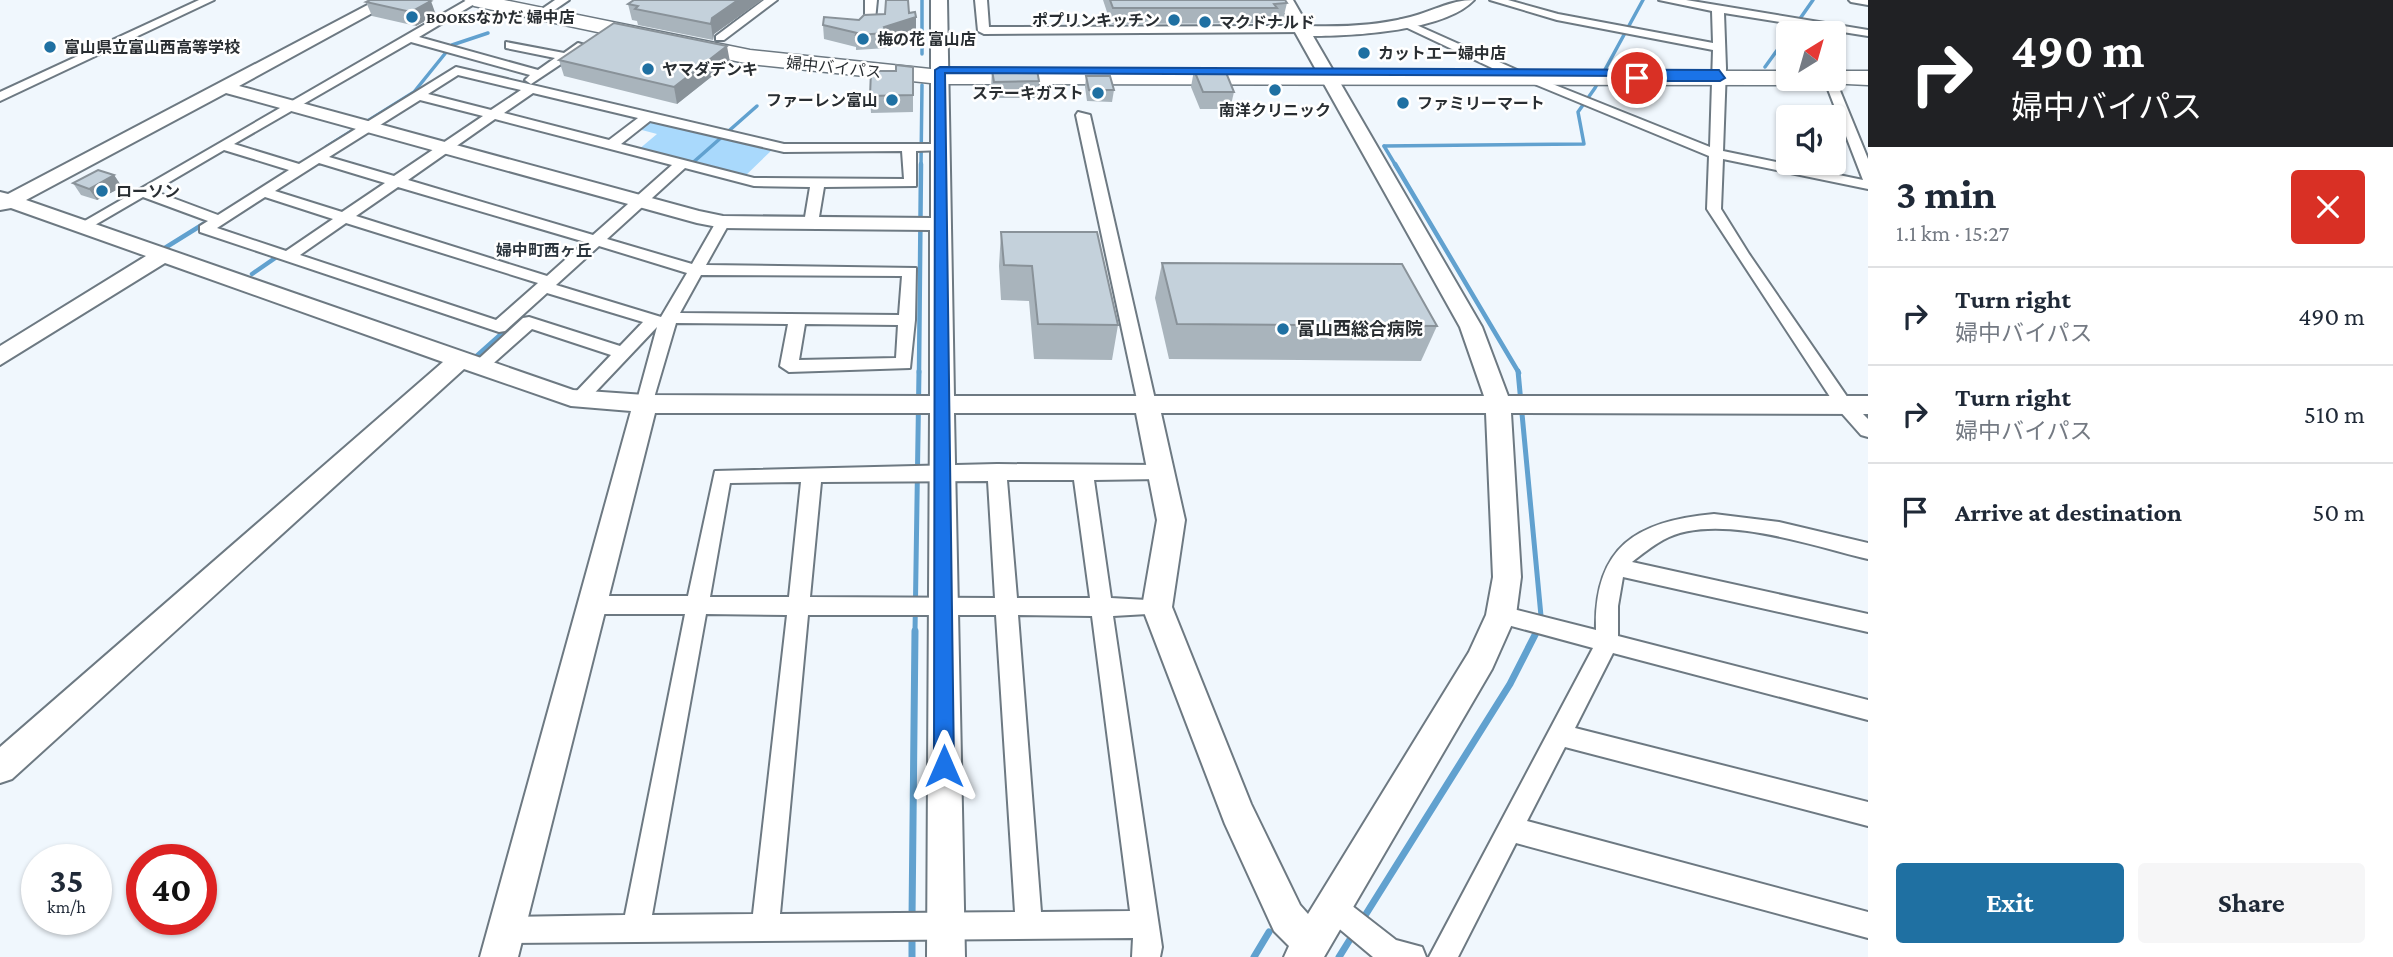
<!DOCTYPE html>
<html lang="en">
<head>
<meta charset="utf-8">
<style>
  :root { --surface:#fff; --page:#f6f6f7; --text:#1f2937; --muted:#747a83; --line:#e0e1e3; --accent:#1f70a2 }
  body { margin:0; font-family:"Crimson Pro","Noto Sans JP",serif; background:var(--page); color:var(--text); height:100vh; display:flex; flex-direction:column; font-size:26px; white-space:nowrap }
  * { box-sizing:border-box; margin:0 }
  p { font-size:23px; color:var(--muted) }
  .icon { flex:none; width:38px; height:38px; fill:none; stroke:currentColor; stroke-width:2; stroke-linecap:round; stroke-linejoin:round }
  .map { position:relative; flex:1; overflow:hidden }
  .sheet { display:flex; flex-direction:column; background:var(--surface); width:525px }
  .sheet>* { flex:none }
  .top-card { background:#202124; color:#fff; overflow:hidden }
  .needle { width:46px; rotate:37deg }
  .buttons { position:absolute; left:1776px; top:21px; display:grid; gap:14px }
  .buttons a { display:grid; place-items:center; width:70px; height:70px; border-radius:7px; background:var(--surface); box-shadow:0 2px 5px #0004; font-size:35px }
  .speed { position:absolute; left:21px; top:844px; display:flex; gap:14px; font-size:35px; font-weight:700; text-align:center }
  .speed>* { display:grid; place-content:center; width:91px; height:91px; border-radius:50%; background:var(--surface); box-shadow:0 2px 5px #0004; line-height:1 }
  .speed small { font-size:18px; font-weight:400 }
  .speed .limit { border:10px solid #d22; background:#fff; color:#111 }
  .pin { position:absolute; display:grid; place-items:center; width:60px; height:60px; color:#fff; margin:-30px; border:4px solid #fff; border-radius:50%; box-shadow:0 2px 7px #0007 }
  .me { position:absolute; width:77px; margin:-38px; rotate:0deg; stroke-linejoin:round; filter:drop-shadow(0 0 5px #0008) }
  .turn { display:flex; align-items:center; gap:24px; height:147px; padding:0 28px; font-size:32px }
  .turn .icon { width:91px; height:91px; stroke-width:2.5 }
  .turn b { display:block; font-size:49px; line-height:60px }
  .round { display:grid; place-items:center; flex:none; width:74px; height:74px; border-radius:7px; background:var(--page) }
  .headline { display:flex; align-items:center; justify-content:space-between; height:119px; padding:0 28px }
  h1 { font-size:42px; font-weight:700; line-height:52px }
  .cta { display:flex; gap:14px; margin-top:auto; padding:14px 28px }
  .cta a { flex:1; height:80px; border-radius:7px; background:var(--accent); color:#fff; font-size:28px; font-weight:700; line-height:80px; text-align:center }
  .cta a+a { background:var(--page); color:var(--text) }
  ul { padding:0; list-style:none }
  li { display:flex; align-items:center; gap:21px; height:98px; padding:0 28px; border-top:2px solid var(--line) }
  li div { flex:1 }
  li b { display:block; font-size:26px }
  li em { font-style:normal }
  main { display:flex; flex:1; min-height:0 }
  .map>svg:first-child { display:block }
  .green { fill:#a9d9fc }
  .lines { fill:none; stroke-linecap:round; stroke-linejoin:round }
  .stream-far3 { stroke:#61a1cf; stroke-width:3.5 }
  .stream-far2 { stroke:#61a1cf; stroke-width:4.5 }
  .stream-far1 { stroke:#61a1cf; stroke-width:5 }
  .stream { stroke:#61a1cf; stroke-width:7 }
  .street-casing { stroke:#6d7982; stroke-width:4 }
  .secondary-casing { stroke:#6d7982; stroke-width:4 }
  .highway-casing { stroke:#6d7982; stroke-width:3 }
  .street { fill:#fff; fill-rule:evenodd }
  .secondary { fill:#fff; fill-rule:evenodd }
  .highway { fill:#fff; fill-rule:evenodd }
  .wall { fill:#a9b4bc }
  .shaded-wall { fill:#899299 }
  .building { fill:#c4d1db; stroke:#899299; stroke-width:2 }
  .route { fill:#1a73e8; stroke:#114b97; stroke-width:2 }
  .poi-dot { fill:#1f70a2; stroke:#fff; stroke-width:2.5 }
  .labels { text-anchor:middle; stroke-width:5; stroke-linejoin:round; paint-order:stroke }
  .far-poi-label { font-size:16px; font-weight:bold; fill:#292e32; stroke:#fff; text-anchor:start }
  .far-street-label { font-size:16px; fill:#292e32; stroke:#fff }
  .far-neighbourhood-label { font-size:16px; font-weight:bold; fill:#2c363e; stroke:#fff }
  .poi-label { font-size:18px; font-weight:bold; fill:#292e32; stroke:#fff; text-anchor:start }
</style>
</head>
<body>
<main>
<div class="map">
<svg width="1868" height="957" viewBox="0 0 1868 957">
  <rect width="100%" height="100%" fill="#f0f7fd"/>
  <polygon class="green" points="655,120 773,149 744,177 638,150 657,134 638,129"/>
  <g class="lines">
    <g class="stream-far3">
      <polyline points="922,0 922,54"/>
      <polyline points="1790,33 1813,0"/>
      <polyline points="1765,67 1788,35"/>
      <polyline points="1384,146 1584,144 1578,112 1595,88 1643,0"/>
      <polyline points="1384,146 1396,166"/>
      <polyline points="326,147 414,92 452,45 488,33"/>
      <polyline points="689,166 757,106"/>
      <polyline points="921,166 922,85"/>
    </g>
    <g class="stream-far2">
      <polyline points="1395,164 1519,373"/>
      <polyline points="689,166 691,164"/>
      <polyline points="160,251 205,223"/>
      <polyline points="252,274 281,254"/>
      <polyline points="472,360 509,327"/>
      <polyline points="919,373 921,164"/>
    </g>
    <g class="stream-far1">
      <polyline points="1518,371 1541,616 1537,632"/>
      <polyline points="915,632 919,371"/>
    </g>
    <g class="stream">
      <polyline points="912,919 915,631"/>
      <polyline points="1361,922 1510,684 1537,631"/>
      <polyline points="912,936 912,957"/>
      <polyline points="1254,957 1269,932"/>
      <polyline points="1339,957 1354,933"/>
    </g>
    <g class="street-casing">
      <g id="street">
        <polygon points="199,0 214,0 0,101 0,92"/>
        <path d="M467,0H481L419,37L538,70L555,58L506,48V42L564,53L578,43L588,46L531,84L525,80L530,75L411,42L234,144L299,164L456,67L784,144H944V150L916,151V186L824,187L818,223L811,227L804,223L810,187L754,186L685,168L607,239L692,264L716,222L723,218L730,222L706,265L916,268L915,320L910,368L789,372L780,366L788,324L676,323L651,408L645,410L636,404L657,327L585,403L579,405L570,399L573,395L611,355L532,329L487,369H475L472,365L523,318L529,317L620,346L643,322L547,293L505,331L499,332L200,232V226L208,221L143,197L88,229H78L76,226ZM458,75L521,90L491,110L428,94ZM533,93L638,118L609,140L504,113ZM420,100L483,116L394,176L329,157ZM495,119L672,165L593,235L408,180ZM650,121L784,152L902,151L904,179L754,178L621,144ZM224,150L289,170L218,215L154,191ZM319,163L385,183L342,212L275,191ZM398,187L585,242L547,276L356,216ZM265,197L333,219L286,251L217,228ZM346,223L538,283L496,320L300,255ZM599,246L687,273L661,317L556,285ZM701,275L902,276L899,315L680,313ZM805,324L898,325L896,358L799,360Z"/>
        <polygon points="555,0 569,0 550,13 542,13 542,9"/>
        <polygon points="764,0 777,0 724,40 716,40 716,36"/>
        <polygon points="865,0 877,0 875,20 865,18"/>
        <polygon points="975,0 987,0 989,27 1302,26 1308,29 1302,32 984,34 978,31"/>
        <polygon points="1490,0 1508,0 1558,14 1713,43 1712,11 1659,0 1686,0 1868,30 1868,36 1724,13 1726,68 1723,151 1863,180 1824,79 1834,76 1868,159 1868,189 1723,159 1721,209 1749,254 1850,401 1868,419 1868,437 1861,435 1838,409 1707,209 1709,156 1520,78 1530,75 1710,147 1713,50 1557,20"/>
        <polygon points="1849,0 1868,0 1868,5 1851,2"/>
        <polygon points="1403,19 1517,70 1519,73 1509,76 1399,24 1399,20"/>
        <polygon points="1078,112 1090,115 1156,404 1147,410 1138,404 1076,115"/>
        <path d="M997,464L1161,465L1171,472L1161,479L1094,480L1111,598L1165,601L1168,607L1165,613L1113,616L1162,947L1160,957H1132L1133,938L506,943L496,940L493,930L496,920L506,917L625,915L685,614H593L585,611L582,605L585,599L593,596H688L715,471ZM1007,480H1074L1090,598H1017ZM988,481L995,598L810,597L821,482ZM801,482L789,597H710L730,483ZM706,614L787,615L753,914L652,915ZM808,615H996L1015,912L780,914ZM1018,615L1092,616L1130,911L1041,912Z"/>
        <path d="M1714,514L1779,522L1868,543V559C1813,546 1715,511 1663,540C1652,546 1641,555 1632,562L1868,614V632L1623,577L1618,606V636L1868,700V720L1613,653L1575,728L1868,802V826L1565,747L1527,821L1868,912V938L1516,843L1458,957H1429L1593,648L1493,621L1490,615L1493,609L1501,606L1596,630C1594,547 1636,521 1714,514Z"/>
        <polygon points="1333,894 1342,898 1396,940 1422,947 1426,957 1373,957 1324,916 1320,907 1324,898"/>
      </g>
    </g>
    <g class="secondary-casing">
      <path id="secondary" d="M377,0H396L239,86L699,211L723,216L931,218V0H947L954,396H1484L1460,327L1277,0H1293L1308,26C1341,27 1374,26 1406,18C1430,13 1449,0 1474,0C1445,31 1354,36 1313,36L1482,327L1508,396H1868V414L1511,413L1521,577L1516,615L1492,669L1324,957H1284L1289,946L1274,931L1225,824L1142,607L1157,520L1136,413H954L965,957H927L930,413H655L518,957H480L631,411L571,406L464,369L12,779L0,783V747L443,362L165,263L0,365V346L146,256L11,208L0,210V192L8,194ZM226,93L697,223L723,228L930,230V396L645,395L573,390L26,200ZM1161,413H1486L1493,577L1486,615L1469,652L1308,914L1300,905L1251,804L1172,607L1185,520Z"/>
    </g>
    <g class="highway-casing">
      <g id="highway">
        <polygon points="464,0 504,0 750,50 940,70 1788,71 1788,79 1799,79 1788,85 940,84 750,64 474,6"/>
        <polygon points="1834,71 1868,71 1868,85 1826,83 1823,79 1834,79"/>
      </g>
    </g>
    <use href="#street" class="street"/>
    <use href="#secondary" class="secondary"/>
    <use href="#highway" class="highway"/>
  </g>
  <g class="wall">
    <polygon points="634,0 762,0 714,34 713,40 638,25 637,21 632,20 628,4"/>
    <polygon points="1103,0 1285,0 1287,3 1283,19 1274,19 1273,23 1111,24"/>
    <polygon points="366,2 436,15 416,26 372,16"/>
    <polygon points="909,13 916,31 887,40 887,48 856,50 856,47 824,39 823,25 859,20 885,14"/>
    <polygon points="559,60 730,62 677,104 564,76"/>
    <polygon points="913,67 913,112 871,113 870,96 896,71"/>
    <polygon points="992,70 1039,81 1038,98 993,98 991,87"/>
    <polygon points="1194,70 1234,92 1230,109 1200,109 1191,87"/>
    <polygon points="1086,76 1114,90 1112,102 1087,101 1085,87"/>
    <polygon points="114,175 122,187 97,200 81,195 73,183"/>
    <polygon points="1001,232 1118,325 1112,360 1034,359 1029,301 1001,300 999,266"/>
    <polygon points="1162,263 1437,326 1421,361 1169,359 1155,298"/>
  </g>
  <g class="shaded-wall">
    <polygon points="738,0 762,0 714,34 713,40 711,24 712,18"/>
    <polygon points="431,1 436,15 416,26 411,12"/>
    <polygon points="916,17 916,31 887,40 887,33 884,27"/>
    <polygon points="727,46 730,62 677,104 674,87"/>
    <polygon points="114,175 122,187 97,200 89,189"/>
  </g>
  <g class="building">
    <polygon points="370,0 428,0 431,1 411,12 366,2"/>
    <polygon points="634,0 738,0 712,18 711,24 635,9 638,6 628,4"/>
    <polygon points="886,0 908,0 909,13 915,12 916,17 884,27 887,33 856,35 857,33 823,25 824,17 859,20 864,15 885,14"/>
    <polygon points="1110,0 1285,0 1287,3 1274,4 1277,8 1113,8"/>
    <polygon points="614,23 727,46 674,87 559,60"/>
    <polygon points="896,65 913,67 913,95 870,96 871,71 896,71"/>
    <polygon points="992,70 1037,70 1039,81 994,82"/>
    <polygon points="1194,70 1225,70 1234,92 1203,92"/>
    <polygon points="1086,76 1110,76 1114,90 1089,90"/>
    <polygon points="98,170 114,175 89,189 73,183"/>
    <polygon points="1001,232 1097,232 1118,325 1038,324 1032,266 1004,265"/>
    <polygon points="1162,263 1402,264 1437,326 1177,324"/>
  </g>
  <polygon class="route" points="940,67 1719,70 1725,78 1720,81 1637,81 1631,78 1634,76 945,73 954,766 951,773 944,775 937,773 934,766 935,70"/>
  <g class="poi-dot">
    <circle cx="412" cy="17" r="7"/>
    <circle cx="1174" cy="20" r="7"/>
    <circle cx="1205" cy="22" r="7"/>
    <circle cx="863" cy="39" r="7"/>
    <circle cx="50" cy="47" r="7"/>
    <circle cx="1364" cy="53" r="7"/>
    <circle cx="648" cy="69" r="7"/>
    <circle cx="1275" cy="90" r="7"/>
    <circle cx="1098" cy="93" r="7"/>
    <circle cx="892" cy="100" r="7"/>
    <circle cx="1403" cy="103" r="7"/>
    <circle cx="102" cy="191" r="7"/>
    <circle cx="1283" cy="329" r="7"/>
  </g>
  <g class="labels">
    <g class="far-poi-label">
      <text x="426" y="23">BOOKSなかだ 婦中店</text>
      <text x="1160" y="26" text-anchor="end">ポプリンキッチン</text>
      <text x="1219" y="28">マクドナルド</text>
      <text x="877" y="45">梅の花 富山店</text>
      <text x="64" y="53">富山県立富山西高等学校</text>
      <text x="1378" y="59">カットエー婦中店</text>
      <text x="662" y="75">ヤマダデンキ</text>
      <text x="1084" y="99" text-anchor="end">ステーキガスト</text>
      <text x="878" y="106" text-anchor="end">ファーレン富山</text>
      <text x="1417" y="109">ファミリーマート</text>
      <text x="1275" y="116" text-anchor="middle">南洋クリニック</text>
      <text x="116" y="197">ローソン</text>
    </g>
    <g class="far-street-label">
      <text transform="translate(834 67) rotate(6)" y="6">婦中バイパス</text>
    </g>
    <g class="far-neighbourhood-label">
      <text x="544" y="256">婦中町西ヶ丘</text>
    </g>
    <g class="poi-label">
      <text x="1297" y="335">富山西総合病院</text>
    </g>
  </g>
</svg>
<div class="buttons">
<a><svg class="needle" viewBox="-14 -14 28 28"><path d="M0-13l5 13h-10z" fill="#e53935"/><path d="M0 13l5-13h-10z" fill="#747a83"/></svg></a>
<a><svg class="icon" aria-label="sound" viewBox="0 0 24 24"><path d="M4 9h4l5-4v14l-5-4H4zM17 9q2 3 0 6"/></svg></a>
</div>
<div class="speed"><div>35<small>km/h</small></div><div class="limit">40</div></div>
<div class="pin" style="left:1637px;top:78px;background:#d93025"><svg class="icon" aria-label="arrive" viewBox="0 0 24 24"><path d="M6 21V4h12l-3 4 3 4H6"/></svg></div>
<svg class="me" style="left:944px;top:766px" viewBox="-20 -20 40 40"><path d="M0-17L14 15 0 8-14 15z" fill="#1a73e8" stroke="#fff" stroke-width="4"/></svg>
</div>
<section class="sheet">
<div class="top-card">
<div class="turn"><svg class="icon" aria-label="right" viewBox="0 0 24 24"><path d="M7 20v-9h11M14 6l5 5-5 5"/></svg><div><b>490 m</b>婦中バイパス</div></div>
</div>
<div class="headline"><div><h1>3 min</h1><p>1.1 km · 15:27</p></div><a class="round" style="background:#d93025;color:#fff"><svg class="icon" aria-label="close" viewBox="0 0 24 24"><path d="M6 6l12 12M18 6L6 18"/></svg></a></div>
<ul>
<li><svg class="icon" aria-label="right" viewBox="0 0 24 24"><path d="M7 20v-9h11M14 6l5 5-5 5"/></svg><div><b>Turn right</b><p>婦中バイパス</p></div><em>490 m</em></li>
<li><svg class="icon" aria-label="right" viewBox="0 0 24 24"><path d="M7 20v-9h11M14 6l5 5-5 5"/></svg><div><b>Turn right</b><p>婦中バイパス</p></div><em>510 m</em></li>
<li><svg class="icon" aria-label="arrive" viewBox="0 0 24 24"><path d="M6 21V4h12l-3 4 3 4H6"/></svg><div><b>Arrive at destination</b></div><em>50 m</em></li>
</ul>
<div class="cta"><a>Exit</a><a>Share</a></div>
</section>
</main>
</body>
</html>
